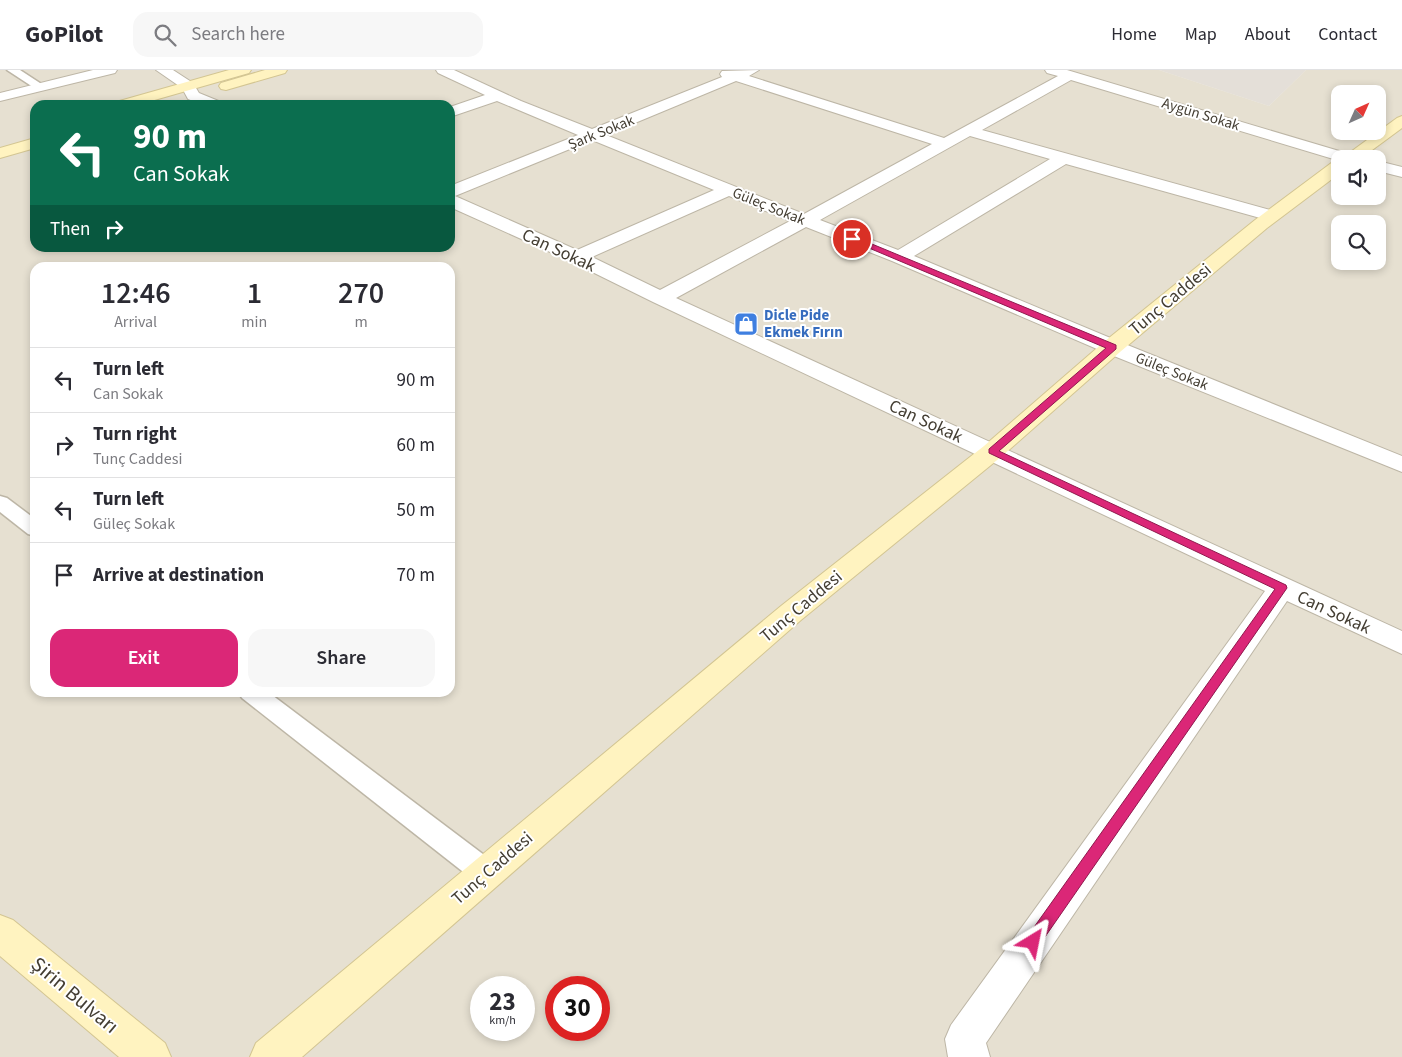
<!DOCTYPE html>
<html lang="en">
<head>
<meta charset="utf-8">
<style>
  :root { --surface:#fff; --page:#f7f7f7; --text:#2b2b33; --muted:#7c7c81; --line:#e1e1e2; --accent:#db2777 }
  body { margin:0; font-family:"Source Sans 3",sans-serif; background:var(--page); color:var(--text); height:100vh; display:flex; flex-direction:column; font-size:19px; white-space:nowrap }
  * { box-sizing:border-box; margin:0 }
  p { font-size:16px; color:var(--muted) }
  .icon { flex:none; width:28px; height:28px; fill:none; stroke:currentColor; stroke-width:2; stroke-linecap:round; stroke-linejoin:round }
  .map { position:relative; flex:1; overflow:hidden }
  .drawer { position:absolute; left:30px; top:192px; width:425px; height:435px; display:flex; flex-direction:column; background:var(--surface); border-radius:15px; box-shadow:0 2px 8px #0003 }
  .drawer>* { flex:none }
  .banner { position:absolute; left:30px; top:30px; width:425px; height:152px; border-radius:15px; box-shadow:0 2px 8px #0003; background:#0b6e4f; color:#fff; overflow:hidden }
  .needle { width:32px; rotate:45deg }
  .controls { position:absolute; left:1331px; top:15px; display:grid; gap:10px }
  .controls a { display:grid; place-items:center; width:55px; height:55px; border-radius:10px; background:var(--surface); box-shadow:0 2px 8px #0003; font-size:25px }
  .speed { position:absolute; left:470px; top:906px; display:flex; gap:10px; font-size:25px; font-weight:700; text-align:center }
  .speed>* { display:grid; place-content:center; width:65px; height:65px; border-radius:50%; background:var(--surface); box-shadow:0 2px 8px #0003; line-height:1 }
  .speed small { font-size:12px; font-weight:400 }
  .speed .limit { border:8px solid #d22; background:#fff; color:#111 }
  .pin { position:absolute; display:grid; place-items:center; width:42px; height:42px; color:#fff; margin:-21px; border:2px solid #fff; border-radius:50%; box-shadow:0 1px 5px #0007 }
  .me { position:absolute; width:55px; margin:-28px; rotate:35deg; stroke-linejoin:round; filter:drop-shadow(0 0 4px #0008) }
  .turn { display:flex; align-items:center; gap:18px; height:105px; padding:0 20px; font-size:22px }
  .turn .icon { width:65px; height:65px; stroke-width:2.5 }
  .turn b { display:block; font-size:35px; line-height:42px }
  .then { display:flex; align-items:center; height:48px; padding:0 20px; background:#0003; gap:10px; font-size:19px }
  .eta { display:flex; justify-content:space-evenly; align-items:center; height:85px; text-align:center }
  .eta b { font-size:30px; font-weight:600; line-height:35px }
  .action { display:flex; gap:10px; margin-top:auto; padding:10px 20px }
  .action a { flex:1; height:58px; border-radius:15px; background:var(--accent); color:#fff; font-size:20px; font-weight:600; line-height:58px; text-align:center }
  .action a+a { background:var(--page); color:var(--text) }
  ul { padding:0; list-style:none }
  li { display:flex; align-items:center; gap:15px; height:65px; padding:0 20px; border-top:1px solid var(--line) }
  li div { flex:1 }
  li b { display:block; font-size:19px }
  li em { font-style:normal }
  header { display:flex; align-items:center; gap:30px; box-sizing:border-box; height:70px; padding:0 25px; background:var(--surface); border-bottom:1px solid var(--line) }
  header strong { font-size:24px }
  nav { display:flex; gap:28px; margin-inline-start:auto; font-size:18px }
  .search { width:350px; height:45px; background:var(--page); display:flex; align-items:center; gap:12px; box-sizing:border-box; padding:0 18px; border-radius:15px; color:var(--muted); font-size:19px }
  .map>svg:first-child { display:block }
  .residential { fill:#e6e0d1; fill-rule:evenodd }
  .industrial { fill:#e4dfd8 }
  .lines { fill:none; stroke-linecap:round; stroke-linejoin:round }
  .lane-casing { stroke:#bdb6a6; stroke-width:3 }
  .street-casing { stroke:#bdb6a6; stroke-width:2 }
  .secondary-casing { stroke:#d3c592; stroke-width:2 }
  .lane { fill:#fff; fill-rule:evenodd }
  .street { fill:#fff; fill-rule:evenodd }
  .secondary { fill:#fff3c0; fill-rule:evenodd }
  .route { fill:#db2777; stroke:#8e194d }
  .labels { text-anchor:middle; stroke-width:4; stroke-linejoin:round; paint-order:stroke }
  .far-street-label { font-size:15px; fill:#443e33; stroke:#fff }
  .far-shop-label { font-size:15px; font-weight:bold; fill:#366cbe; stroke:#fff; text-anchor:start }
  .street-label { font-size:18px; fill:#443e33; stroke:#fff }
  .near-street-label { font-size:21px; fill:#443e33; stroke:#fff }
</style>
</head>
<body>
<header>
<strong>GoPilot</strong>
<div class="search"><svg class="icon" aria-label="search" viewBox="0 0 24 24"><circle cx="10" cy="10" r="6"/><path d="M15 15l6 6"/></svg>Search here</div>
<nav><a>Home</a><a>Map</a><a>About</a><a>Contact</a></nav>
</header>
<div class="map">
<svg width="1402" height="987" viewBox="0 0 1402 987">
  <rect width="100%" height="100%" fill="#f2eee3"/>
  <path class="residential" d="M0,0H1159L1269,36L1306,0H1402V987H0ZM1340,24H1378V61H1340ZM35,35H450V178H35ZM1340,89H1378V126H1340ZM1340,154H1378V191H1340ZM35,198H450V622H35ZM481,918H524V960H481ZM556,918H599V960H556Z"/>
  <polygon class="industrial" points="1159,0 1306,0 1269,36"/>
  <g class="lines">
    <g class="lane-casing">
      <g id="lane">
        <polygon points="7,0 20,0 46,17 40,20 36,19"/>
        <polygon points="0,426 7,428 35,449 35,466 28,464 0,442"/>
        <polygon points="238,622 268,622 496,794 500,803 496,812 486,815 476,812 242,628"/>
      </g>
    </g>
    <g class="street-casing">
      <g id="street">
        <polygon points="93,0 117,0 115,3 0,31 0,23"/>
        <polygon points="156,0 173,0 193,13 199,23 221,32 223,35 203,35 188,29 182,18"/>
        <path d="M436,0H454L521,31L592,59L722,7L720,4L722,1L759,0L749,6L944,68L1058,6L1047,3L1045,0H1067L1356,86L1358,89H1340V91L1071,10L982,60L1277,142L1280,146L1277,150L1271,151L1066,94L914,186L1120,272L1402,386V402L1104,282L892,191L806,157L676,228L1402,561V584L1287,531L986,973L990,987H948L945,969L951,955L1265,521L653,232L570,191L450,137V116L578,65L497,31L450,47V37L485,25L438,3ZM736,11L932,74L804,144L606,65ZM970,66L1050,89L898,180L820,150ZM592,70L714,120L577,180L455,126ZM729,126L790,151L660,220L592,187Z"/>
        <polygon points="1378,91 1402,97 1402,107 1378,101"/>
      </g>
    </g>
    <g class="secondary-casing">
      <g id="secondary">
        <polygon points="229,0 251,0 249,3 137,35 114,35 116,32"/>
        <polygon points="265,0 287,0 285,3 226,20 221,19 219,16 221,13"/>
        <polygon points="1402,46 1402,58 1360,89 1341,89 1397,48"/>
        <polygon points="35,68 35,78 0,88 0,78"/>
        <polygon points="1340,90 1340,103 1267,158 1120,282 1002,386 801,550 302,987 250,987 256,973 781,536 984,376 1104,272 1255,150 1334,91"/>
        <polygon points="0,845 13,850 165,973 171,987 119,987 0,886"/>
      </g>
    </g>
    <use href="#lane" class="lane"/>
    <use href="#street" class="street"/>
    <use href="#secondary" class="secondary"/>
  </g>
  <polygon class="route" points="850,167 855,167 1116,275 1116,279 999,381 1286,515 1287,518 1038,877 1033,879 1027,877 1025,872 1027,867 1275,519 989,383 989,379 1106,278 850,170"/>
  <defs>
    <g id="shop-square" transform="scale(1.25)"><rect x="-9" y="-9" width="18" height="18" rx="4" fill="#3f7fe0" stroke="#fff"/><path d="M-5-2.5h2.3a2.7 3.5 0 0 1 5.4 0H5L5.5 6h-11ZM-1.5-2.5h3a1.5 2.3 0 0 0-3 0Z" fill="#fff"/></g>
  </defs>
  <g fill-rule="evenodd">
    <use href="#shop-square" x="746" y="254"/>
  </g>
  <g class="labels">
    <g class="far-street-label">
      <text transform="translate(1201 44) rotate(17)" y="5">Aygün Sokak</text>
      <text transform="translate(601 62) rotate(-22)" y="5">Şark Sokak</text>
      <text transform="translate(769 136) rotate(22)" y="5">Güleç Sokak</text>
      <text transform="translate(1172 301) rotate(22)" y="5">Güleç Sokak</text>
    </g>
    <g class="far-shop-label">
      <text x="764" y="250">Dicle Pide<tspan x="764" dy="17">Ekmek Fırın</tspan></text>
    </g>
    <g class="street-label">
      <text transform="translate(559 180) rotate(25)" y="6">Can Sokak</text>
      <text transform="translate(1170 229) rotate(-40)" y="6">Tunç Caddesi</text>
      <text transform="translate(926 351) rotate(25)" y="6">Can Sokak</text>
      <text transform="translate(801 536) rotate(-40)" y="6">Tunç Caddesi</text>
      <text transform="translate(1334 542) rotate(25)" y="6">Can Sokak</text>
      <text transform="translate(492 798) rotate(-41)" y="6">Tunç Caddesi</text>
    </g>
    <g class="near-street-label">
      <text transform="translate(75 925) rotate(40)" y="7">Şirin Bulvarı</text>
    </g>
  </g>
</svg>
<div class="controls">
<a><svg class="needle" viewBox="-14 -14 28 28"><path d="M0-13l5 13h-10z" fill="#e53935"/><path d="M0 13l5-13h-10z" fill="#7c7c81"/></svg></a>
<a><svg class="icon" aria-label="sound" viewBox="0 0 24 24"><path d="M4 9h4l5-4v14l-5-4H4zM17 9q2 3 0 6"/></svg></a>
<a><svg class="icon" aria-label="search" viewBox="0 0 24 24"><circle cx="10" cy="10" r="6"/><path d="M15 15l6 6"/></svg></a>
</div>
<div class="speed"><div>23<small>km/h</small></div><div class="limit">30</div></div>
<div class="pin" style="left:852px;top:169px;background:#d93025"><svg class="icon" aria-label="arrive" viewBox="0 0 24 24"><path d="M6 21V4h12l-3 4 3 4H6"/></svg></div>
<svg class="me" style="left:1033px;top:872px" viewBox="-20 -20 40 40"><path d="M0-17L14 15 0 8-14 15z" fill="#db2777" stroke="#fff" stroke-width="4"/></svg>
<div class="banner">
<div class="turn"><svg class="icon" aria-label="left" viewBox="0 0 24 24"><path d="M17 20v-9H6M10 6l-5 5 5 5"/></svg><div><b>90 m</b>Can Sokak</div></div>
<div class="then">Then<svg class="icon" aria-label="right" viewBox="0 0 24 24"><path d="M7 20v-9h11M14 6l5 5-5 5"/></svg></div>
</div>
<section class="drawer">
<div class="eta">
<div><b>12:46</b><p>Arrival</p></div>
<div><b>1</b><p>min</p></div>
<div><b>270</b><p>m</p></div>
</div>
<ul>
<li><svg class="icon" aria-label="left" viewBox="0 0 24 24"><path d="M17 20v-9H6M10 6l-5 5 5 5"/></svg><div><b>Turn left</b><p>Can Sokak</p></div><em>90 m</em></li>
<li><svg class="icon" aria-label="right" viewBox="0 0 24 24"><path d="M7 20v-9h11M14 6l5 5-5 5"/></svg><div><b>Turn right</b><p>Tunç Caddesi</p></div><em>60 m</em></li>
<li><svg class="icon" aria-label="left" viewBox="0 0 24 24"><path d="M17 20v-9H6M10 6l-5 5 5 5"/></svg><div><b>Turn left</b><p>Güleç Sokak</p></div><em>50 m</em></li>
<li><svg class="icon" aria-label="arrive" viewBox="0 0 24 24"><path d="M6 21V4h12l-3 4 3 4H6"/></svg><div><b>Arrive at destination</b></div><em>70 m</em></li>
</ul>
<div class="action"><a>Exit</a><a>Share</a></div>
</section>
</div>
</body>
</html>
